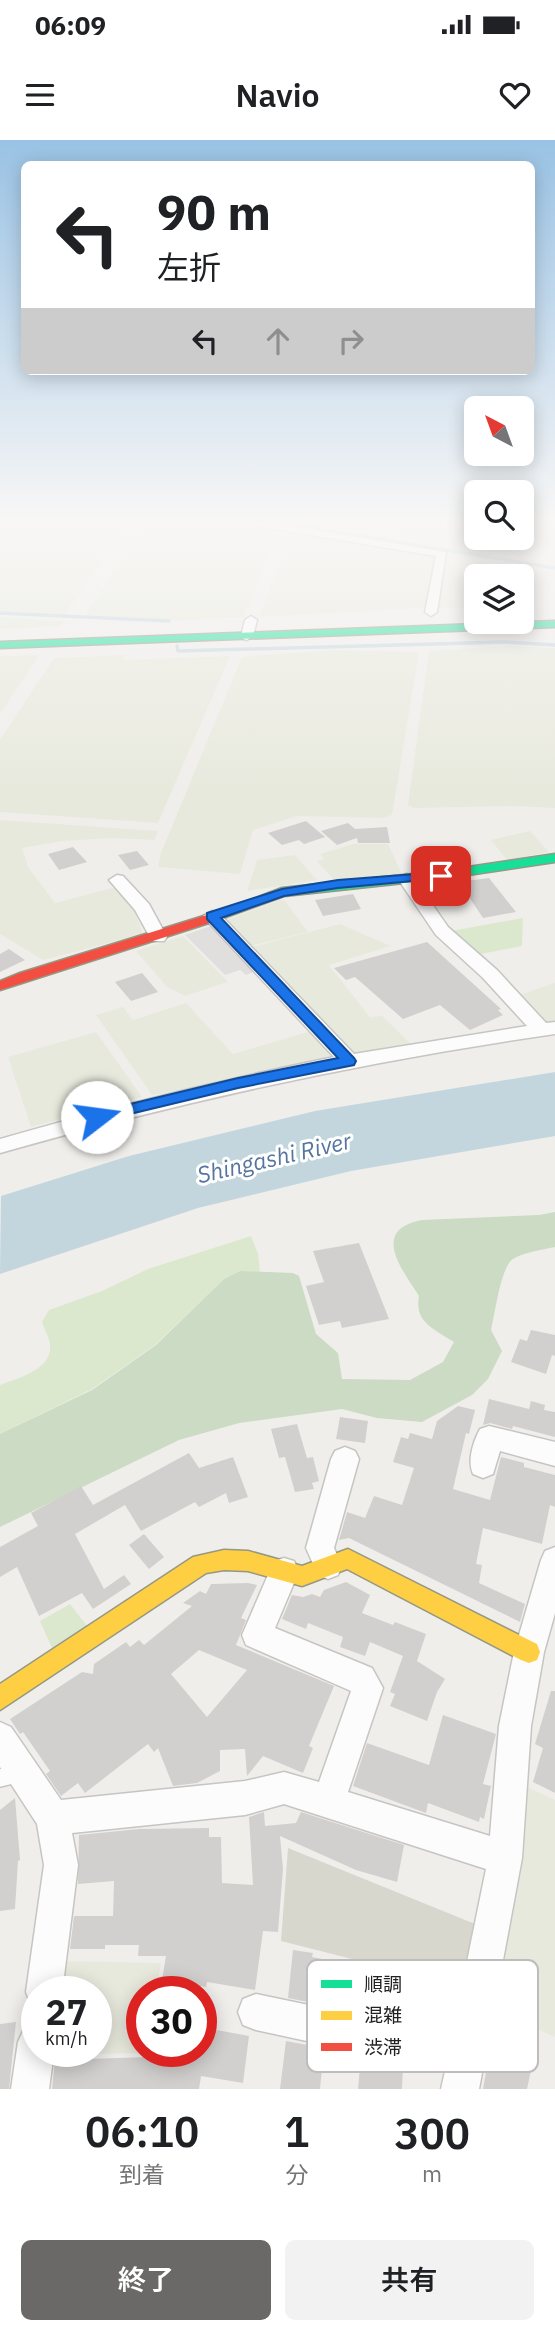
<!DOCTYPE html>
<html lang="ja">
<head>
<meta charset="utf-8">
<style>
  :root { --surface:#fff; --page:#f2f2f2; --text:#202124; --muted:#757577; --accent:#6a6968 }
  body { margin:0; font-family:"IBM Plex Sans","Noto Sans JP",sans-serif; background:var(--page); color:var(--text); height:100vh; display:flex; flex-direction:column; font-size:26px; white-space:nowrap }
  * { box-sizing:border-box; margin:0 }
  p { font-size:23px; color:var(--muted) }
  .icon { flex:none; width:38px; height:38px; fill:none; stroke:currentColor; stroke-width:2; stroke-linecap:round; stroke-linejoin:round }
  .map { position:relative; height:1949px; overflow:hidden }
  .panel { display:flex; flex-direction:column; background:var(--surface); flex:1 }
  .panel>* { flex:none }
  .hud { position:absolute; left:21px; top:21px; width:514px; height:214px; border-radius:10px; box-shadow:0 4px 18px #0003; background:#fff; color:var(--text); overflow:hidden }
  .needle { width:46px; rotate:319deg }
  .controls { position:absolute; left:464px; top:256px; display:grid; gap:14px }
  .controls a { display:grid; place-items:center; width:70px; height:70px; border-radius:10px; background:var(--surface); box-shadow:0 4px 18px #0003; font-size:35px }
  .speed { position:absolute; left:21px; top:1836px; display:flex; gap:14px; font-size:35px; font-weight:700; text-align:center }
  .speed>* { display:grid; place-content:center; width:91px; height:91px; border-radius:50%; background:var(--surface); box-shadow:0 4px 18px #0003; line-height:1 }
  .speed small { font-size:18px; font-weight:400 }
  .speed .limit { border:10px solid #d22; background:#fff; color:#111 }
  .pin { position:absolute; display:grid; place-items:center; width:60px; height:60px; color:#fff; margin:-30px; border-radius:14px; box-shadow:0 4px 10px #0006 }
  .me { position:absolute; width:77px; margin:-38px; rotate:75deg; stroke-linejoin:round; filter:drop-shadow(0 0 5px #0008) }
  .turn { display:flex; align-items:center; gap:24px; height:147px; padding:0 21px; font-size:32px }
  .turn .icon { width:91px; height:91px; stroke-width:2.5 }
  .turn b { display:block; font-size:49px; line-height:60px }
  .lanes { display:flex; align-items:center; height:66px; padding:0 21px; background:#0003; justify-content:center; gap:35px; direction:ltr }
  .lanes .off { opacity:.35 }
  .eta { display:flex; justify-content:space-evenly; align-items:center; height:119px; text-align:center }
  .eta b { font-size:42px; font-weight:600; line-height:49px }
  .primary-button { display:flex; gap:14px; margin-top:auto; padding:14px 21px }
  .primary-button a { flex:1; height:80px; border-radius:10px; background:var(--accent); color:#fff; font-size:28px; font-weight:600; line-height:80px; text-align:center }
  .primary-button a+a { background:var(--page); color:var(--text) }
  .status { display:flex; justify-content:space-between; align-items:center; height:49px; padding:0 35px; background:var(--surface); direction:ltr }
  .status svg { height:19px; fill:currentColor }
  header { display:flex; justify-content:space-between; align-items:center; height:91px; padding:0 21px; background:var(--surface); font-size:32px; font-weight:600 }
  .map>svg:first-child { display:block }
  .construction { fill:#d7d7ce }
  .farmland { fill:#e8e9dd }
  .grass { fill:#dbe8ce }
  .forest { fill:#cbdbc4 }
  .parking { fill:#e0dfde }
  .water { fill:#c3d6de }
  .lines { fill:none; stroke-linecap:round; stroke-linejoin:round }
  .stream { stroke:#c3d6de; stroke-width:3.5 }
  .building { fill:#d2d0ce; fill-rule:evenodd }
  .lane-casing { stroke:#c6c5c3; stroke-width:20 }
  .street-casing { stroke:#c6c5c3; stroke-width:3 }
  .fast-casing { stroke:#959885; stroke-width:3 }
  .slow-casing { stroke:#959885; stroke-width:3 }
  .jam-casing { stroke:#959885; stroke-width:3 }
  .lane { stroke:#fdfcfc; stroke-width:17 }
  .street { fill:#fdfcfc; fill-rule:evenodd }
  .fast { fill:#16e098; fill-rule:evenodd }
  .slow { fill:#ffcf43; fill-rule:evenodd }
  .jam { fill:#f24e42; fill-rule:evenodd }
  .route { fill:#1a73e8; stroke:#114b97; stroke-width:2 }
  .labels { text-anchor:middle; stroke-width:6; stroke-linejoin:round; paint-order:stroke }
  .water-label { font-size:23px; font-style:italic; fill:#55759f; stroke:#fff }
  .key { fill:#fff; stroke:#bdbdbd; stroke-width:2 }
  .key-label { font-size:19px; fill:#222 }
</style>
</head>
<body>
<div class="status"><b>06:09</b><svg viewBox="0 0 49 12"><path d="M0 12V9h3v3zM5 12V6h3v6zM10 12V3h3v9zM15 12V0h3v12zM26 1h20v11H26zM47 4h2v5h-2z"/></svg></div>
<header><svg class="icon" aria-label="menu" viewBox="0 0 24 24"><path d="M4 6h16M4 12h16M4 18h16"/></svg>Navio<svg class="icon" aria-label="heart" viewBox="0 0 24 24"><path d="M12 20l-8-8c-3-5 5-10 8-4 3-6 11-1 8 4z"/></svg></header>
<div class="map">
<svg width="555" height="1949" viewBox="0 0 555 1949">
  <rect width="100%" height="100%" fill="#f0eeeb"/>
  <polygon class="construction" points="288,1708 475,1784 458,1857 352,1819 281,1801"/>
  <g class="farmland">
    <polygon points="0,382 129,382 65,474 0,471"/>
    <polygon points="148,382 233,382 279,390 244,477 174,481 84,476"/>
    <polygon points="325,382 476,382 476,397 500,397 517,409 507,414"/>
    <polygon points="522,382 555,382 555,404 520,407 506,397 522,397"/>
    <polygon points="292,392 435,414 437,416 427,468 259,477"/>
    <polygon points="445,415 518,427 518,436 476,436 476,466 442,469 438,467"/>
    <polygon points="0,477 63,481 62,486 0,489"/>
    <polygon points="511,506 555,508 555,668 514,666 413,668 408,665 429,511"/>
    <polygon points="331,510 419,512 392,675 382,678 297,676 253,690 240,734 158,727 161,713 242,517"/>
    <polygon points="39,515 0,574 0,516"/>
    <polygon points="125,515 123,520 230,516 158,683 0,672 0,600 54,518"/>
    <polygon points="0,680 158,691 154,700 113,698 63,701 22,708 28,727 55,763 116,747 133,768 143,794 43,820 0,794"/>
    <polygon points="530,691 549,712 507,720 491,700"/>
    <polygon points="353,704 388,704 402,734 334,740 317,721 324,719 320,714"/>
    <polygon points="295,715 317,740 247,751 257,720"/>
    <polygon points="280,760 285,761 308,792 246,807 224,784 226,780"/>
    <polygon points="340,784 391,806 329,825 370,877 382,876 411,904 349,915 248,808"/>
    <polygon points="183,796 228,842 185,856 167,847 136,811"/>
    <polygon points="555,843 555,882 546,883 519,855"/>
    <polygon points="186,863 233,914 311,891 337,919 152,955 96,875 123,867 133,880"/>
    <polygon points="96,892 142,957 31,987 8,917"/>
    <polygon points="525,1646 555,1660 555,1897 492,1869 519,1741"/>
    <polygon points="59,1821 161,1823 156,1851 142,1852 142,1911 145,1911 145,1913 47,1915 47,1911 96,1911 96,1852 55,1851"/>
  </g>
  <g class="grass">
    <polygon points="523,778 522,806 476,815 451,791"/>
    <path d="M251,1096L258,1114L260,1132L240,1131L224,1139L155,1205L92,1249L0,1294V1245C18,1238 53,1230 50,1204C49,1197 44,1189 42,1182L49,1170L102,1151L148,1129Z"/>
    <polygon points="70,1464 87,1486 52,1508 40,1481"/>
  </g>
  <path class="forest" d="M555,1072V1107C541,1110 525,1112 513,1119C501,1126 495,1174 491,1190L502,1211L488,1239L472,1255L422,1282L377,1278L342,1269L239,1283L179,1300L0,1387V1294L92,1250L156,1205L224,1139L240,1131L293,1133L299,1136L316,1194L338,1213L342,1239L410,1240L443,1222L454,1202C434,1189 414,1182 419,1156C402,1129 370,1090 422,1080L539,1075Z"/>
  <polygon class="parking" points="211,786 257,831 246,835 240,830 225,835 185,795"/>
  <polygon class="water" points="555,932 555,996 351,1031 198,1068 0,1134 1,1056 129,1016 315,971"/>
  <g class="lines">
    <g class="stream">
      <polyline points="279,382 555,428"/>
      <polyline points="0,473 169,481"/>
      <polyline points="177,506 178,511 504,502 555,505"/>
    </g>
  </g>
  <g class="building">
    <polygon points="306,681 325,697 304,704 299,700 282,705 268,693"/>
    <polygon points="348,683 355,689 387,687 390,703 358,703 357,698 337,705 321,691"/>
    <polygon points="73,707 87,722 59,730 48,714"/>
    <polygon points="137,711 149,725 130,730 118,715"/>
    <polygon points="489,738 516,772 483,778 459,742"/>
    <polygon points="353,754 361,769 323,776 315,760"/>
    <polygon points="427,802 501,869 498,870 503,875 470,890 440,865 403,879 355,837 346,840 334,828"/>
    <polygon points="9,809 25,820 0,832 0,814"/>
    <polygon points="142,833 158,852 131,861 115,842"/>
    <polygon points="359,1103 389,1179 342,1188 340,1181 319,1185 306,1146 324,1142 313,1111"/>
    <polygon points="531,1190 555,1195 555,1216 552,1215 546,1234 511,1222 520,1199 527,1201"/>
    <polygon points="489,1259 529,1269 531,1261 545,1265 544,1270 555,1272 555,1297 513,1286 512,1289 490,1283 483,1285"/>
    <polygon points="458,1266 475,1270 469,1294 466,1293 453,1349 490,1360 501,1317 524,1323 524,1327 555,1335 555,1367 550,1365 542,1404 483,1388 476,1424 482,1425 479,1443 525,1464 520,1482 349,1398 339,1400 347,1372 365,1378 374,1356 402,1365 414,1328 393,1322 401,1297 408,1299 410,1293 432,1299 437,1281"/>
    <polygon points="340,1277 368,1281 365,1303 336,1299"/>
    <polygon points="297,1284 307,1318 313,1317 319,1341 312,1343 314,1349 295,1352 285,1317 279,1318 271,1289"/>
    <polygon points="189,1313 199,1328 233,1317 248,1357 229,1363 226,1353 199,1367 195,1362 141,1391 125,1365 75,1394 104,1449 124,1435 131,1444 93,1469 82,1453 39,1476 17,1427 0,1437 0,1407 38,1386 31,1373 81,1346 93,1365"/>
    <polygon points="144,1394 164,1417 149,1429 129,1405"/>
    <polygon points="346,1442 370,1455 362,1473 393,1485 395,1482 426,1494 417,1521 445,1539 437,1552 427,1581 390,1566 395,1554 390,1552 403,1516 370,1502 365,1516 340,1507 343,1497 308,1483 306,1489 282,1479 292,1455 303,1457 312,1454 320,1457 324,1450"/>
    <path d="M248,1443L257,1445L241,1478L246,1480L236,1505L334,1546L309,1606L313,1608L303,1633L263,1616L247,1636L245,1609L220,1610V1631L197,1643L173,1646L158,1608L154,1612L148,1604L85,1653L78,1643L61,1656L46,1634L50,1631L23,1592L20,1594L10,1579L82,1532L93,1534L94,1524L126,1502L130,1507L139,1500L144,1505L192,1466L183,1463L200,1451L206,1454L211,1444ZM199,1510L247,1530L207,1577L171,1534Z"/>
    <polygon points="551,1551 555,1551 555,1653 533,1642 543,1608 535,1604"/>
    <polygon points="443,1575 496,1594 483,1644 491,1646 484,1679 480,1677 479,1682 428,1663 426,1673 353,1646 367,1603 429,1625"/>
    <polygon points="15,1658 20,1720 18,1721 15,1769 0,1771 0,1670"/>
    <polygon points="264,1672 265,1686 296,1683 301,1672 404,1705 397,1742 356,1730 280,1696 283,1729 278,1792 263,1791 255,1850 207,1842 206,1847 162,1840 166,1816 138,1816 139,1805 105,1805 105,1809 70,1809 74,1776 113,1776 114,1741 78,1744 79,1695 139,1689 209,1688 209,1697 221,1697 222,1743 253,1745 249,1677"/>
    <polygon points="293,1810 313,1813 312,1817 333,1821 328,1866 288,1858"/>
    <polygon points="16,1882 9,1949 0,1949 0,1884"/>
    <polygon points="494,1887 536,1907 527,1949 483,1949"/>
    <polygon points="206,1888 249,1896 243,1943 201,1936 199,1949 52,1949 55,1920 149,1917 150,1911 202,1911"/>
    <polygon points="286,1901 324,1908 320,1949 280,1949"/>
    <polygon points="361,1915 403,1925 402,1949 358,1949"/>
  </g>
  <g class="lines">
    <g class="lane-casing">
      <polyline id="lane" points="0,1638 20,1633"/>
    </g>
    <g class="street-casing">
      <g id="street">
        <polygon points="246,382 270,382 446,412 437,472 431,476 425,472 436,416 251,385"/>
        <polygon points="251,476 257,480 253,496 247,500 243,499 241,496 245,480"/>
        <path d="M406,734L412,735L448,787L497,830L546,883L555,882V894C366,921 183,961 0,1013V999C110,967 222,940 334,917L206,780L203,776L212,771L218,772L354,914L527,886L483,838L436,795L398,739Z"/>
        <polygon points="117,735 123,736 149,764 167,797 164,801 152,801 135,770 109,740"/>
        <path d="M489,1286L555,1302V1326L500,1311L493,1334L483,1338L473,1334C467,1321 473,1302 480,1289Z"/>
        <polygon points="345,1307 355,1311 359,1319 334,1408 342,1426 338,1435 328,1439 318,1435 306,1408 331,1319 335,1311"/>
        <polygon points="555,1407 555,1473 544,1512 531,1586 522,1718 479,1949 441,1949 445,1931 256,1890 243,1885 238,1872 243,1859 256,1854 452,1895 486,1729 284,1664 245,1675 72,1693 78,1725 62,1852 37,1852 37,1867 31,1865 26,1852 44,1725 37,1684 0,1627 0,1582 11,1587 61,1660 245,1641 284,1632 319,1642 351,1551 246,1505 242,1495 274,1421 284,1418 294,1421 299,1431 275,1488 372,1528 383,1548 348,1652 490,1696 499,1586 514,1512 541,1420 545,1411"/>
        <polygon points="37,1883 37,1911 54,1911 49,1949 11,1949 18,1902 24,1889"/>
      </g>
    </g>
    <g class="fast-casing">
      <g id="fast">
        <polygon points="555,481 555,487 0,508 0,502"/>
        <polygon points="555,714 555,722 441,739 284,756 212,782 207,783 200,779 282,748 441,731"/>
      </g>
    </g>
    <g class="slow-casing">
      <polygon id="slow" points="348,1409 537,1504 540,1512 537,1520 529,1523 521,1520 347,1429 302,1446 248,1431 224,1430 206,1433 0,1570 0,1544 193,1417 224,1410 248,1411 302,1426"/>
    </g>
    <g class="jam-casing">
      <polygon id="jam" points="207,775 214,779 212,782 0,850 0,841 20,833"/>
    </g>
    <use href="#lane" class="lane"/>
    <use href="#street" class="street"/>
    <use href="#fast" class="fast"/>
    <use href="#slow" class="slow"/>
    <use href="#jam" class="jam"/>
  </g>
  <linearGradient id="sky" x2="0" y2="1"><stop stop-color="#99c2e4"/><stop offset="0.58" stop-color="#f8f7f6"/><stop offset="1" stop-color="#f8f7f6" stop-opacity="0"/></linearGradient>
  <rect width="555" height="655" fill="url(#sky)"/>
  <polygon class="route" points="441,732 447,736 445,738 338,748 284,756 221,778 354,918 356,921 354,925 238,948 97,982 92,981 89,977 92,973 97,972 238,938 338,918 207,779 207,773 282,749 338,740"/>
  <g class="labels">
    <g class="water-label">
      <text transform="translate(274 1018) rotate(-13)" y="8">Shingashi River</text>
    </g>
  </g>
  <rect x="307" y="1820" width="231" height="112" rx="10" class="key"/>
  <rect x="321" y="1840" width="31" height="8" fill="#16e098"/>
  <rect x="321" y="1871" width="31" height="9" fill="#ffcf43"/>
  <rect x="321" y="1903" width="31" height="8" fill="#f24e42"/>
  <g class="key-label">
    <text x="364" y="1851">順調</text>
    <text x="364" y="1882">混雑</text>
    <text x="364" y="1914">渋滞</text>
  </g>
</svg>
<div class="controls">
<a><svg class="needle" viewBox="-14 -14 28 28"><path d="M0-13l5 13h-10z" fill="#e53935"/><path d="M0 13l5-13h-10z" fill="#757577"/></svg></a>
<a><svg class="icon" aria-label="search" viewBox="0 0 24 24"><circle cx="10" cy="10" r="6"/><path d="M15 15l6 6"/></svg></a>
<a><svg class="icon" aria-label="layers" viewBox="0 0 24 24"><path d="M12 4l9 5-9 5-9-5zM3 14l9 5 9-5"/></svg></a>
</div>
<div class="speed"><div>27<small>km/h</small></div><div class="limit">30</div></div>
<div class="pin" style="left:441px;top:736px;background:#d93025"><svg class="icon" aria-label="arrive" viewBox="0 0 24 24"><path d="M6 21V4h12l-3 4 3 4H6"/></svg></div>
<svg class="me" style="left:97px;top:977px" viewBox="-20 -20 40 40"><circle r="19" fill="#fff"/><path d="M0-13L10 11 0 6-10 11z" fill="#1a73e8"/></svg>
<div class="hud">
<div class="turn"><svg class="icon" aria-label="left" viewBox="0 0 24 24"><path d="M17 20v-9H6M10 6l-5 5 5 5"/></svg><div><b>90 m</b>左折</div></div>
<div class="lanes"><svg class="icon" aria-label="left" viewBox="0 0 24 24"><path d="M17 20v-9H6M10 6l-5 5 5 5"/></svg><svg class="icon off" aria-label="ahead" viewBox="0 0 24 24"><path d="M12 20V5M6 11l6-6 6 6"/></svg><svg class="icon off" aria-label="right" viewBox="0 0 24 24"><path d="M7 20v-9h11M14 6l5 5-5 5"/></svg></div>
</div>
</div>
<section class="panel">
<div class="eta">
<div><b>06:10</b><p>到着</p></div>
<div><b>1</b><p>分</p></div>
<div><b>300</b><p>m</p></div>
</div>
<div class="primary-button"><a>終了</a><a>共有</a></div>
</section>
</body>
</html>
